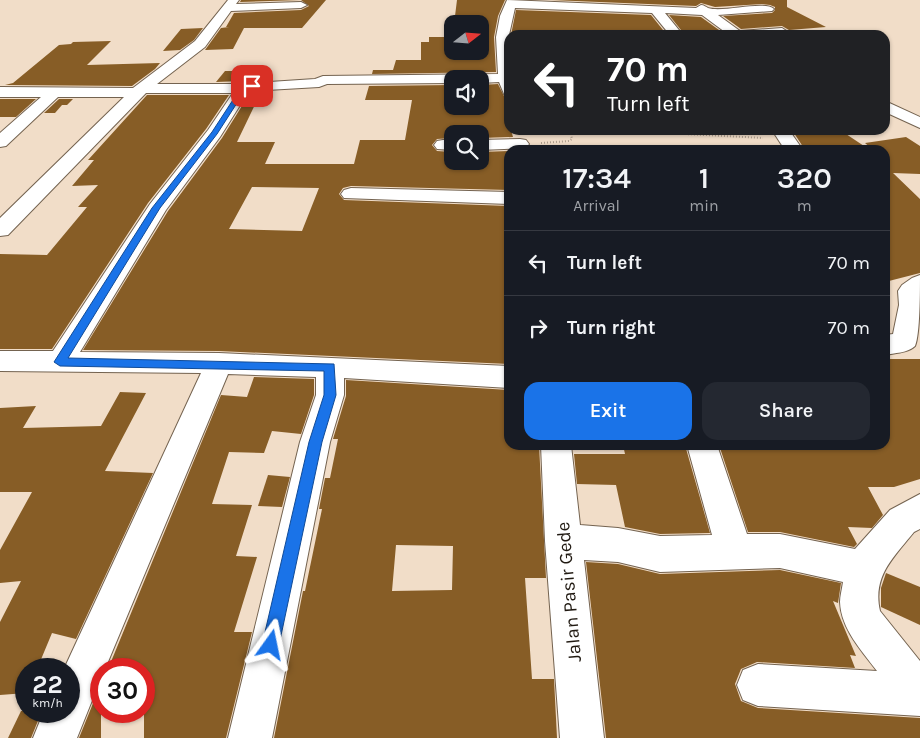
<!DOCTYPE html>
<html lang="en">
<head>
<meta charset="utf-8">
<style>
  :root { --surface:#171b24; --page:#242831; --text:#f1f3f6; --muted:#9ea1a6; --line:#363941; --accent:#1a73e8 }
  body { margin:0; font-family:Karla,sans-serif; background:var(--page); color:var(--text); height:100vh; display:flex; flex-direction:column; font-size:19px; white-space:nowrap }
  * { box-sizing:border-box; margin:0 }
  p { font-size:16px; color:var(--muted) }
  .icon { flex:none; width:28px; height:28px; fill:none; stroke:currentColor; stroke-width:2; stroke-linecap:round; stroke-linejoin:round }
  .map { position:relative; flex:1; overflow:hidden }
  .sheet { position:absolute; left:504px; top:145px; width:386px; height:305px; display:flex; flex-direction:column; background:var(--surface); border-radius:15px; box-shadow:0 1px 4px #0004 }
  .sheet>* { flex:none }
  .top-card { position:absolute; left:504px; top:30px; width:386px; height:105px; border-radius:15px; box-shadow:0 1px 4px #0004; background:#202124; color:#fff; overflow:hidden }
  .needle { width:32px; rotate:73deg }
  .buttons { position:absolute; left:444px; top:15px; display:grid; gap:10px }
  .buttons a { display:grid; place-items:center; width:45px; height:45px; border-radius:10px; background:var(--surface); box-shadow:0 1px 4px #0004; font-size:25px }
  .speed { position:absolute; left:15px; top:658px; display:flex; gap:10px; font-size:25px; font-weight:700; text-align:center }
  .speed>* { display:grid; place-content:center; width:65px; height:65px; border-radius:50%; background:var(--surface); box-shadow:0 1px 4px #0004; line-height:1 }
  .speed small { font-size:12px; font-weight:400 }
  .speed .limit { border:8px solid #d22; background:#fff; color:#111 }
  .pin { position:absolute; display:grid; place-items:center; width:42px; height:42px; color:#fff; margin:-21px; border-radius:10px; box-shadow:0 2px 8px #0006 }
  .me { position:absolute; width:55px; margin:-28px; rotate:12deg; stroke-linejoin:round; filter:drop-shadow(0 0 4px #0008) }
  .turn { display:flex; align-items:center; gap:18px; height:105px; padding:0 20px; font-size:22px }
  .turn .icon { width:65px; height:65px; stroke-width:2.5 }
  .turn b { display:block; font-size:35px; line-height:42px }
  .eta { display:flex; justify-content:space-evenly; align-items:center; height:85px; text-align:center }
  .eta b { font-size:30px; font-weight:600; line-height:35px }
  .cta { display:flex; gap:10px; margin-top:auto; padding:10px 20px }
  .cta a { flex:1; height:58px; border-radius:15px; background:var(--accent); color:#fff; font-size:20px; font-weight:600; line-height:58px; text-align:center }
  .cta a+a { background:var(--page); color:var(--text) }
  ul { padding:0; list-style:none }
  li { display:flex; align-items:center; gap:15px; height:65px; padding:0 20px; border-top:1px solid var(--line) }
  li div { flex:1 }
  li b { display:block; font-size:19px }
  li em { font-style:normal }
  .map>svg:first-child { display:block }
  .building { fill:#875d26; fill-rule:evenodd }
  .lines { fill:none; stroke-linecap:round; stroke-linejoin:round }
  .minor-casing { stroke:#746350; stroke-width:2 }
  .path { stroke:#ad9d8c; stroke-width:2; stroke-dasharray:1 2; stroke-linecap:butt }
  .minor { fill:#fff; fill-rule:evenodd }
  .route { fill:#1a73e8; stroke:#114b97 }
  .labels { text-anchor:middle; stroke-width:5; stroke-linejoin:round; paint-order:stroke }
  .near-street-label { font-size:19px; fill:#201911; stroke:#fff }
</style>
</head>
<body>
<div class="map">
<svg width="920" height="738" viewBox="0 0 920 738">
  <rect width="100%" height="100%" fill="#f1ddc8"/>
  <g class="building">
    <polygon points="241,0 326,0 302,28 244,28 233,49 205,50 221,28 229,27 226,27 234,13 301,10 309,6 301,0 240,2"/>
    <polygon points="457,0 505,0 498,16 494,37 496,72 372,74 373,70 393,70 396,60 421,60 421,42 429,42 429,37 450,37 450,29 452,29 452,51 480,51 480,24 454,24"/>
    <polygon points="551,0 787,0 787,7 826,27 789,30 782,26 741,29 723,16 772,13 775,10 775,7 770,5 762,4 715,7 701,3 696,6"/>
    <polygon points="516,10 651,15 663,30 608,30 611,35 511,35"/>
    <polygon points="669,15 701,17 726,35 685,35"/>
    <polygon points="203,28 194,40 180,50 163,51 181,29"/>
    <polygon points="111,41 87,65 160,63 155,69 132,86 5,85 13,83 59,45 71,44 73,42"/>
    <polygon points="225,71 271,71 267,80 216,82"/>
    <path d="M498,84L504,96L509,130H511L513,137L480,138V134H452V138L437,139L432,145L437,151L452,152V161H480V152L509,151V190L351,186L343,188L339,194L344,200L509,206V364L219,351L83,350L168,211L222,138L250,93L261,92L237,142H275L265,164H354L360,140H405L412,100H365L369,86L452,85V106H480V85ZM252,187L319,188L302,231L229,229Z"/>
    <polygon points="147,95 229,95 206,129 148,203 52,349 0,349 0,254 47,255 87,207 78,207 98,185 72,186 94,160 88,160"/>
    <polygon points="0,99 36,99 16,117 0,117"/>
    <polygon points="59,99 73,99 67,105 62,105 55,113 44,113"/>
    <polygon points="823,130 840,130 870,150 805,150 794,133"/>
    <polygon points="906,137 920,146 920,174 893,173 920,199 920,273 885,282 885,150 873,150 865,143"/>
    <polygon points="885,359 920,359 920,479 894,487 868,487 883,515 872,528 848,527 857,544 854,547 780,532 748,532 719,445 885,445"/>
    <polygon points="254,377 314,379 314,395 301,434 272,431 264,453 229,452 212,504 252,505 236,556 257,557 234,632 252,632 226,738 144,738 144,669 108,669 221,395 247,397"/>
    <path d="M346,380L509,390V445H539L546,578H525L532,679H554L557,738H274L303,591H305L322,509H319L325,478H330L338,439H333L346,396ZM396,545L453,546L452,590L392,591Z"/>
    <polygon points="120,392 146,393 105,471 153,473 76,639 52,633 37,669 26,669 26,693 0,695 0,622 21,581 0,583 0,550 32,492 0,492 0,408 36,406 23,428 101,426"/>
    <polygon points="623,445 685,445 710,533 660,534 625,527 616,485 577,484 574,454 625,454"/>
    <polygon points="268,475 290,477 282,507 258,506"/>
    <polygon points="586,562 618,564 660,574 780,570 841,583 838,603 833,601 856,656 850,655 855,668 757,662 741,669 735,684 741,701 758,708 920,718 920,738 606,738"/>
    <polygon points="886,573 920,587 920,625 881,607 881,588"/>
    <polygon points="98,691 101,691 101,738 79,738"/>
    <polygon points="21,711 42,711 31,738 8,738"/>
  </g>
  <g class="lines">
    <g class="minor-casing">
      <g id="minor">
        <path d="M228,0H239L236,4L301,2L307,5L301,8L231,11L205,47L157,84H238L315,79L323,76L498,74L496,37L500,16L507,0L696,8L701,5C704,5 706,7 708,8C723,13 764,0 774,9L772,11L718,15L740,31L782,28L788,32L785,35H729L702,15L665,13L683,35H670L652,13L515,8L509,35V95L504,94L499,82L480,83V79H452V83L327,84L319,87L249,91L220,137L166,210L80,352L219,353L509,366V388L344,378V395L330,442L272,738H228L300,442L316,395V377L228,374L105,669H101V678L77,738H33L44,711H69V669H64L201,373L0,371V351H53L150,204L208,130L233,93H146L8,235L0,236V218L124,97H58L6,146L0,147V133L41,97H0V87L133,88L195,41Z"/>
        <polygon points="885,101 920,117 920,128 885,112"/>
        <polygon points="772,130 789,130 803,150 785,150"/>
        <polygon points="520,139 526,140 529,144 526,148 480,150 480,140"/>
        <polygon points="443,140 452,140 452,150 437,149 434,145 437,141"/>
        <polygon points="351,188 509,192 509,204 344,198 341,194 344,190"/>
        <path d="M920,275C920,291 920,335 915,346C908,353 894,353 885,355V335L893,334L899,305L898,291L902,285L912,278Z"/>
        <path d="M541,445H571L580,525L618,528L660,536L712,535L687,445H717L747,534H780L855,549L890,510L920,494V529L914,532C894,557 872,576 880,611L920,661V716L758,706L743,700L737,685L743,670L758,664L877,671C862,651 841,629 840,602C840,596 842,589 843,582L780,568L660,572L618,562L584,560L604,738H560L545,541Z"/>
      </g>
    </g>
    <polyline class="path" points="541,143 569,141 572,139 570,130 608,130 763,138"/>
    <use href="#minor" class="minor"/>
  </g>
  <polygon class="route" points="252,84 255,87 246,89 217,134 160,208 68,358 334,364 336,395 322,442 279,645 277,651 271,654 265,651 262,645 309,442 324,395 324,371 60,366 54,362 152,208 212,132 242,86"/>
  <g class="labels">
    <g class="near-street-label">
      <text transform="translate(568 592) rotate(-95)" y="7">Jalan Pasir Gede</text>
    </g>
  </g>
</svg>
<div class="buttons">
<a><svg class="needle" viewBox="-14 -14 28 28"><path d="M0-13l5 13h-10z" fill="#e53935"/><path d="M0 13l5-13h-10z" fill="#9ea1a6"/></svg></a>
<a><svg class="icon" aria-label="sound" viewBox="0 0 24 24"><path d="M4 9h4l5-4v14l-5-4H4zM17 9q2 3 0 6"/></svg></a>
<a><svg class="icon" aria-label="search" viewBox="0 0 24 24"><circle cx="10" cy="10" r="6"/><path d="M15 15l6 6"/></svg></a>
</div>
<div class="speed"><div>22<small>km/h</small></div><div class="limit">30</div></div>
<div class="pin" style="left:252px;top:86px;background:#d93025"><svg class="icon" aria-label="arrive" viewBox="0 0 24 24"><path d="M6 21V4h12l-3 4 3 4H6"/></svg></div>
<svg class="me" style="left:271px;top:645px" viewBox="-20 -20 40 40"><path d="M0-17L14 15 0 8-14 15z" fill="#1a73e8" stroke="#fff" stroke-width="4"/></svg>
<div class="top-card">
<div class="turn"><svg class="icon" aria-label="left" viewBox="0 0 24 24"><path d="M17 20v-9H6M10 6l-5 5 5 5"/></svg><div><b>70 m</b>Turn left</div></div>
</div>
<section class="sheet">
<div class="eta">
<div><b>17:34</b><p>Arrival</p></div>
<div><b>1</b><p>min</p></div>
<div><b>320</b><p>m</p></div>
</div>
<ul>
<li><svg class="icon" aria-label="left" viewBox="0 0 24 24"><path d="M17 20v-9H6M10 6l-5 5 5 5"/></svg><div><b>Turn left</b></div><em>70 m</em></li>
<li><svg class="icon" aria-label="right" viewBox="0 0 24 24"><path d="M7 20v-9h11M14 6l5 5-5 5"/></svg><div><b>Turn right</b></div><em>70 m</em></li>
</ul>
<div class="cta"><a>Exit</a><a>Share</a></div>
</section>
</div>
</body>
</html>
